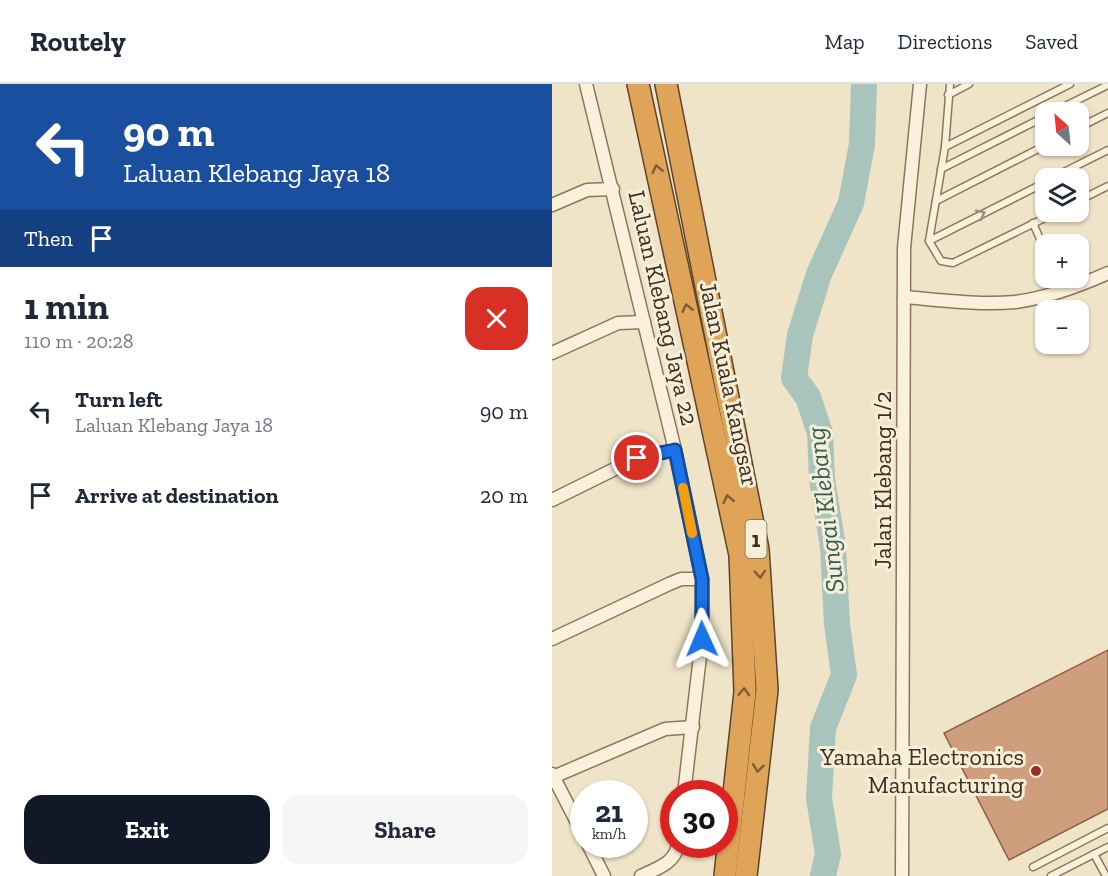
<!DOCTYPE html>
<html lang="en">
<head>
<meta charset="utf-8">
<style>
  :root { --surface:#fff; --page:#f6f6f7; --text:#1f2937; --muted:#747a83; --line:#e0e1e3; --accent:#111827 }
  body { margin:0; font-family:"Zilla Slab",serif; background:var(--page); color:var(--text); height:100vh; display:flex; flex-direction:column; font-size:22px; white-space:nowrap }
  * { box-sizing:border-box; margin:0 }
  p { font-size:20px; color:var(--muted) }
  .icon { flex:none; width:33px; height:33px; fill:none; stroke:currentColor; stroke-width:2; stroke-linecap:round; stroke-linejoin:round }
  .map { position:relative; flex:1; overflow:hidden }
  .sheet { display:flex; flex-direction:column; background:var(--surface); width:552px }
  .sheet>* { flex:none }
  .guide { background:#1a4fa0; color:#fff; overflow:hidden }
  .needle { width:39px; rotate:333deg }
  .controls { position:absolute; left:483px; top:18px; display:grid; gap:12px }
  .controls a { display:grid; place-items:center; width:54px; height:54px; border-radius:12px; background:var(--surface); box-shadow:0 2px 4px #0004; font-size:30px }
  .speed { position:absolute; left:18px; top:696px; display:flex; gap:12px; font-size:30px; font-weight:700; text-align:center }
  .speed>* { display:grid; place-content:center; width:78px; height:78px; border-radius:50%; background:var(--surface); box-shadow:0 2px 4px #0004; line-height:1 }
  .speed small { font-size:15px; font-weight:400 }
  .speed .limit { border:9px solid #d22; background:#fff; color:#111 }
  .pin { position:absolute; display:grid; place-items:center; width:51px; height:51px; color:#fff; margin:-26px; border:3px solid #fff; border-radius:50%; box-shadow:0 2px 6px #0007 }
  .me { position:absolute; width:66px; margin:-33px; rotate:359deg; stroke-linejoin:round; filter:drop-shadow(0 0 4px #0008) }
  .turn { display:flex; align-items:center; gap:21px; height:126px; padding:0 24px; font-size:27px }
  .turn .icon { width:78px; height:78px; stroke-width:2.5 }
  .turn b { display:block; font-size:42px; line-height:51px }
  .then { display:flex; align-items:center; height:57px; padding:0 24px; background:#0003; gap:12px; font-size:22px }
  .round { display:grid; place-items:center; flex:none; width:63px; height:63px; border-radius:18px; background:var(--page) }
  .head { display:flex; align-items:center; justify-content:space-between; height:102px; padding:0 24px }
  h1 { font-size:36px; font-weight:700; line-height:45px }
  .cta { display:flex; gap:12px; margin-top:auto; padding:12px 24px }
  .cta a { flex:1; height:69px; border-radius:18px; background:var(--accent); color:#fff; font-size:24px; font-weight:700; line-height:69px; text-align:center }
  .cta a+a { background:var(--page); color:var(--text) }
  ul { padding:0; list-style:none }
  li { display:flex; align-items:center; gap:18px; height:84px; padding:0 24px }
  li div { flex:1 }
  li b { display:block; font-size:22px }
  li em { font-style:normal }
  header { display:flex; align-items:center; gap:36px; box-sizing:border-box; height:84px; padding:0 30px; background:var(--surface); border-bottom:2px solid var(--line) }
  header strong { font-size:28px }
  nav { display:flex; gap:33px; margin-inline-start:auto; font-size:21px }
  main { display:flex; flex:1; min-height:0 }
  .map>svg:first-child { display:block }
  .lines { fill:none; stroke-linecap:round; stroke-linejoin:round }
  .river { stroke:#a9c4bc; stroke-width:26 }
  .building { fill:#cf9f7d; stroke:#8d5f41; stroke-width:1.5 }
  .lane-casing { stroke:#8d765c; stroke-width:9 }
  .street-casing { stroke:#8d765c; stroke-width:15 }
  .highway-casing { stroke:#5b4430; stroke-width:24 }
  .lane { stroke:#faf1dc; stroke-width:6 }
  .street { stroke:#faf1dc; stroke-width:12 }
  .highway { stroke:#e0a458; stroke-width:21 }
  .oneway { stroke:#7e5d36 }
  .oneway2 { stroke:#9c907e }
  .route-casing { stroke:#114b97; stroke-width:15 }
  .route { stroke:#1a73e8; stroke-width:10 }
  .slow { stroke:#f59e0b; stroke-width:10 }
  .poi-dot { fill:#9e2a2b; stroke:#f7eed8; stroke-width:2 }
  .labels { text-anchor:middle; stroke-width:6; stroke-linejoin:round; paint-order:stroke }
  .shield { fill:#f7eed8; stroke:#756857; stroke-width:1.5 }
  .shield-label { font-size:22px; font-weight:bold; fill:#3d2e20 }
  .street-label { font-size:24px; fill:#3d2e20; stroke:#f7eed8 }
  .poi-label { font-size:24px; fill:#3d2e20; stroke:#f7eed8; text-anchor:end }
  .water-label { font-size:26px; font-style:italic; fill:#2f5d5a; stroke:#f7eed8 }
</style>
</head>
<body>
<header>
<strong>Routely</strong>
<nav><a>Map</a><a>Directions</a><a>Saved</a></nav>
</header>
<main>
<section class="sheet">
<div class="guide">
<div class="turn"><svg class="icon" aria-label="left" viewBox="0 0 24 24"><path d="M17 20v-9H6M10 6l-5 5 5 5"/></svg><div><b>90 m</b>Laluan Klebang Jaya 18</div></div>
<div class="then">Then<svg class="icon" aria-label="arrive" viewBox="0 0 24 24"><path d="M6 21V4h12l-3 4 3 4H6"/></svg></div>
</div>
<div class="head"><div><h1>1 min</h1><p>110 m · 20:28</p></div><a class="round" style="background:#d93025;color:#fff"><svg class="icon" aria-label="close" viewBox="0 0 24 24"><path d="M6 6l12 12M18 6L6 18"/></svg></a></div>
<ul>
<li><svg class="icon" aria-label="left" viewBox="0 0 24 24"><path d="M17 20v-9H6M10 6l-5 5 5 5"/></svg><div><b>Turn left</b><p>Laluan Klebang Jaya 18</p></div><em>90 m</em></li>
<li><svg class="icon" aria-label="arrive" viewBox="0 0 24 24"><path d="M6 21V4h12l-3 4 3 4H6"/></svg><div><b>Arrive at destination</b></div><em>20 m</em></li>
</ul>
<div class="cta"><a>Exit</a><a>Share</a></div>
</section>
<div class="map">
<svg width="556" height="792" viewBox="0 0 556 792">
  <rect width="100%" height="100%" fill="#f0e4c8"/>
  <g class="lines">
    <polyline class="river" points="271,792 276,770 267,714 271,644 292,591 285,540 281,463 270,395 268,349 256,313 242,294 248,251 267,190 299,119 310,60 312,0"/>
  </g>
  <polygon class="building" points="556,566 556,725 457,776 392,649"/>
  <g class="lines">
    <g class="lane-casing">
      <g id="lane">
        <polyline points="398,0 393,63 377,157 389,177 401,179 505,128"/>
        <polyline points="396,11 417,0"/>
        <polyline points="501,28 556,1"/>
        <polyline points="526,44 556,29"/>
        <polyline points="393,63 518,0"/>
        <polyline points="389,85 494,32"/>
        <polyline points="500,94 556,66"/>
        <polyline points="384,117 494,61"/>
        <polyline points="526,117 556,102"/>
        <polyline points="481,139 494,169"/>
        <polyline points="377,157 494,98"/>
        <polyline points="503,194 508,207"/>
        <polyline points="542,770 554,792"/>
        <polyline points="481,783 556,744"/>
        <polyline points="499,792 556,763"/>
      </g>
    </g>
    <g class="street-casing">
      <g id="street">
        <polyline points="34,0 123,366 150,495 150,555 132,710"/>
        <polyline points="0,121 35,106 61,105"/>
        <path d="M352,213C389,216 426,221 463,218C495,214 527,202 556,189"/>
        <polyline points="0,269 66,239 92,238"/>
        <polyline points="0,416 85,374 123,366"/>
        <polyline points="0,555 117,500 129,495 150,495"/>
        <polyline points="0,690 32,752"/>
        <polyline points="1,693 113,645 141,643"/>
        <polyline points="36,760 52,792"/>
        <path d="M89,792C104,785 124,779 126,760"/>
        <polyline points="350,792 352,164 368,0"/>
      </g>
    </g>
    <g class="highway-casing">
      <g id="highway">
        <polyline points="86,0 188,471 193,608 173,792"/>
        <polyline points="114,0 206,465 215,606 194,792"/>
      </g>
    </g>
    <use href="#lane" class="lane"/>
    <use href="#street" class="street"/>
    <use href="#highway" class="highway"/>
  </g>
  <defs><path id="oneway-chevron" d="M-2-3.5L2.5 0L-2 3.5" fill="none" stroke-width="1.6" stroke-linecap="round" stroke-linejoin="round" transform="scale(1.5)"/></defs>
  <g class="oneway">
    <use href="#oneway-chevron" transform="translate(105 85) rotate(-102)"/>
    <use href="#oneway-chevron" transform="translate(135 224) rotate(-102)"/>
    <use href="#oneway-chevron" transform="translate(176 415) rotate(-102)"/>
    <use href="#oneway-chevron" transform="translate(208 490) rotate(86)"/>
    <use href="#oneway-chevron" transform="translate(192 608) rotate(-88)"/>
    <use href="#oneway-chevron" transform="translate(206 684) rotate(97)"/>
  </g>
  <use class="oneway2" href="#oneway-chevron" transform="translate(429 130) rotate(-27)"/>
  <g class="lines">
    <g class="route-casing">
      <polyline id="route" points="85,374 123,366 150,495 150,555"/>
    </g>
    <use href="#route" class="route"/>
    <polyline class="slow" points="131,404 140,449"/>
  </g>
  <circle class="poi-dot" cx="484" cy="687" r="6"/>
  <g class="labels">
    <rect class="shield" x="193.5" y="436" width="21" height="38" rx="4.5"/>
    <g class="shield-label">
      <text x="204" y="463">1</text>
    </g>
    <g class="street-label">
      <text transform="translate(111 224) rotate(77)" y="8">Laluan Klebang Jaya 22</text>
      <text transform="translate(177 300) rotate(78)" y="8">Jalan Kuala Kangsar</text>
      <text transform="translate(331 396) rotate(-90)" y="8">Jalan Klebang 1/2</text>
    </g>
    <g class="poi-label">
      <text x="472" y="681">Yamaha Electronics<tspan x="472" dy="28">Manufacturing</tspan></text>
    </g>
    <g class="water-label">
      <text transform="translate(273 426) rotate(-97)" y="9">Sungai Klebang</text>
    </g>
  </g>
</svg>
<div class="controls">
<a><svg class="needle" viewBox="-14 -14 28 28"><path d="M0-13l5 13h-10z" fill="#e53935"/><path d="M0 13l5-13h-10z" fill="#747a83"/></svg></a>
<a><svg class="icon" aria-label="layers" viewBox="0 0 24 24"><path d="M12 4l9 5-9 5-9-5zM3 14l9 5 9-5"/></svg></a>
<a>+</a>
<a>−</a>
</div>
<div class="speed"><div>21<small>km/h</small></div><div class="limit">30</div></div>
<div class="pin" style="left:85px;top:374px;background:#d93025"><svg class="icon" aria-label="arrive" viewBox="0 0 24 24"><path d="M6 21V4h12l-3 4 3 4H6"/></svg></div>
<svg class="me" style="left:150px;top:555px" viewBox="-20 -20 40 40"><path d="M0-17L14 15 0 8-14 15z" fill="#1a73e8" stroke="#fff" stroke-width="4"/></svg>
</div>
</main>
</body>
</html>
